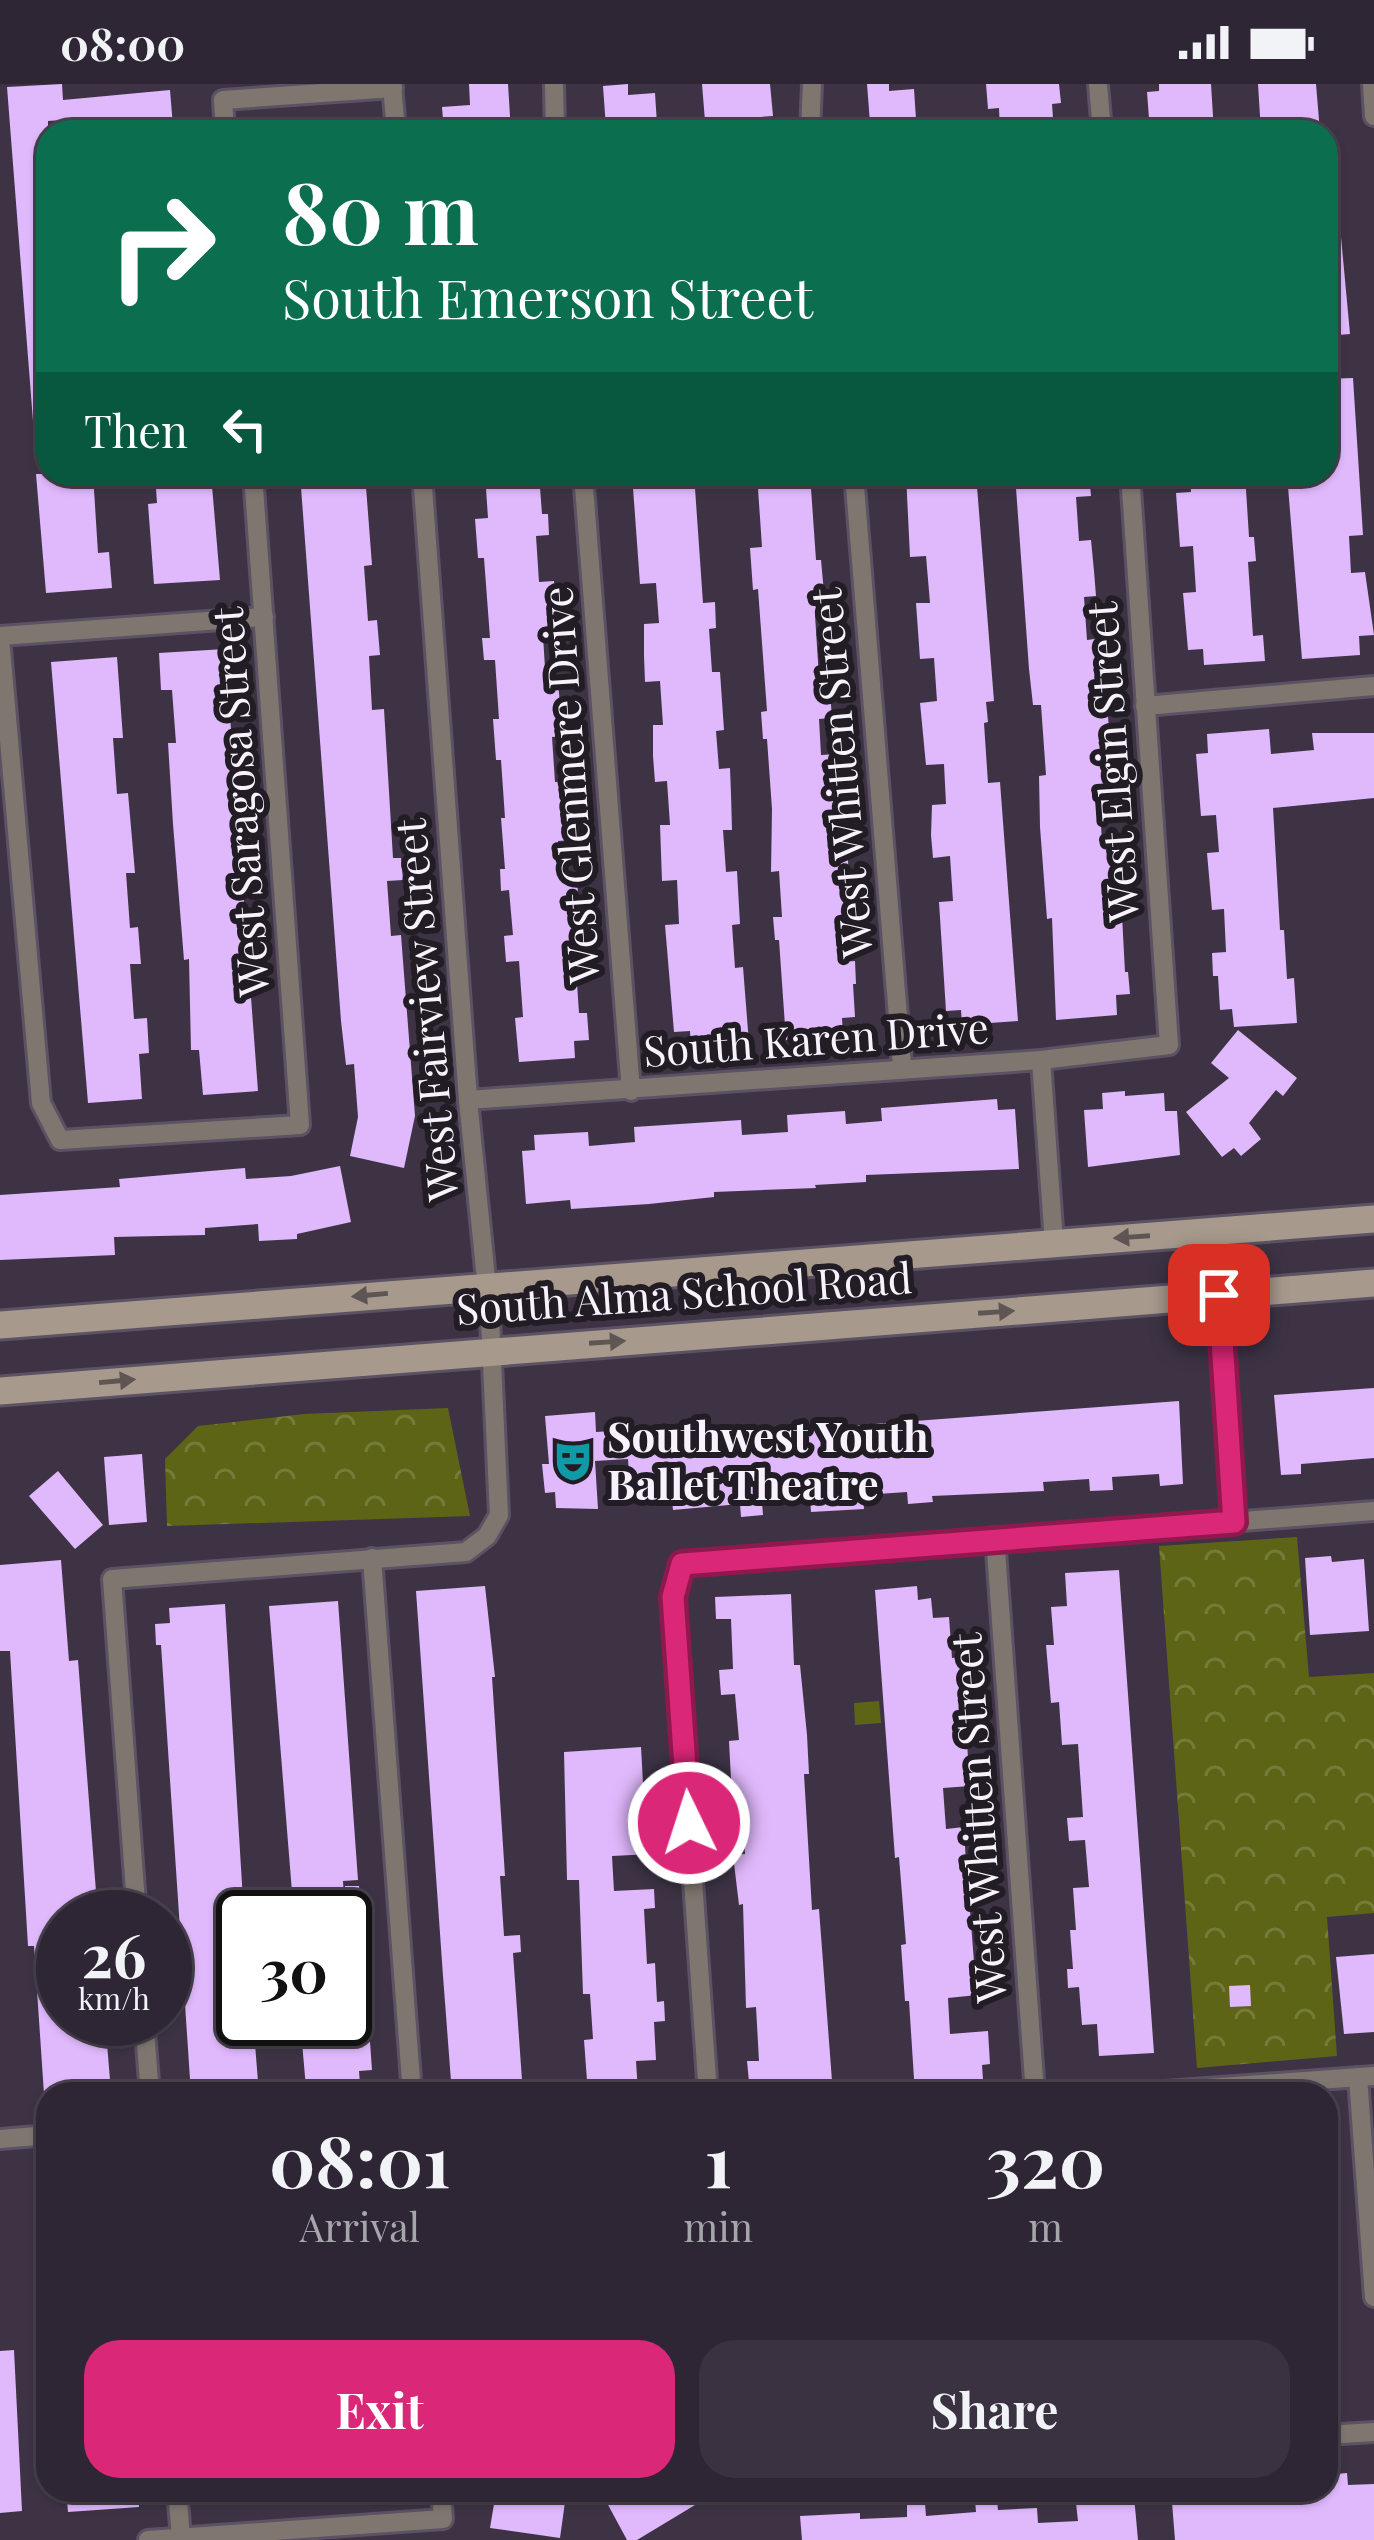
<!DOCTYPE html>
<html lang="en">
<head>
<meta charset="utf-8">
<style>
  :root { --surface:#2e2634; --page:#3a3240; --text:#f1f3f6; --muted:#a7a5ac; --line:#49434f; --accent:#db2777 }
  body { margin:0; font-family:"Playfair Display",serif; background:var(--page); color:var(--text); height:100vh; display:flex; flex-direction:column; font-size:45px; white-space:nowrap }
  * { box-sizing:border-box; margin:0 }
  p { font-size:39px; color:var(--muted) }
  .icon { flex:none; width:66px; height:66px; fill:none; stroke:currentColor; stroke-width:2; stroke-linecap:round; stroke-linejoin:round }
  .map { position:relative; flex:1; overflow:hidden }
  .sheet { position:absolute; left:36px; top:1998px; width:1302px; height:420px; display:flex; flex-direction:column; background:var(--surface); border-radius:36px; box-shadow:0 3px 9px #0004,0 0 0 3px var(--line) }
  .sheet>* { flex:none }
  .banner { position:absolute; left:36px; top:36px; width:1302px; height:366px; border-radius:36px; box-shadow:0 3px 9px #0004,0 0 0 3px var(--line); background:#0b6e4f; color:#fff; overflow:hidden }
  .speed { position:absolute; left:36px; top:1806px; display:flex; gap:24px; font-size:60px; font-weight:700; text-align:center }
  .speed>* { display:grid; place-content:center; width:156px; height:156px; border-radius:50%; background:var(--surface); box-shadow:0 3px 9px #0004,0 0 0 3px var(--line); line-height:1 }
  .speed small { font-size:30px; font-weight:400 }
  .speed .limit { border:6px solid #111; border-radius:18px; background:#fff; color:#111 }
  .pin { position:absolute; display:grid; place-items:center; width:102px; height:102px; color:#fff; margin:-51px; border-radius:24px; box-shadow:0 6px 18px #0006 }
  .me { position:absolute; width:132px; margin:-66px; rotate:356deg; stroke-linejoin:round; filter:drop-shadow(0 0 9px #0008) }
  .turn { display:flex; align-items:center; gap:42px; height:252px; padding:0 48px; font-size:54px }
  .turn .icon { width:156px; height:156px; stroke-width:2.5 }
  .turn b { display:block; font-size:84px; line-height:102px }
  .then { display:flex; align-items:center; height:114px; padding:0 48px; background:#0003; gap:24px; font-size:45px }
  .eta { display:flex; justify-content:space-evenly; align-items:center; height:204px; text-align:center }
  .eta b { font-size:72px; font-weight:700; line-height:84px }
  .button { display:flex; gap:24px; margin-top:auto; padding:24px 48px }
  .button a { flex:1; height:138px; border-radius:36px; background:var(--accent); color:#fff; font-size:48px; font-weight:700; line-height:138px; text-align:center }
  .button a+a { background:var(--page); color:var(--text) }
  .status { display:flex; justify-content:space-between; align-items:center; height:84px; padding:0 60px; background:var(--surface); direction:ltr }
  .status svg { height:33px; fill:currentColor }
  .map>svg:first-child { display:block }
  .park { fill:url(#park-crowns) }
  .pitch { fill:#5d6416 }
  .building { fill:#e0b8fc }
  .lines { fill:none; stroke-linecap:round; stroke-linejoin:round }
  .street-casing { stroke:#5b5263; stroke-width:24 }
  .secondary-casing { stroke:#5b5263; stroke-width:33 }
  .street { stroke:#7f776f; stroke-width:18 }
  .secondary { stroke:#a79a8d; stroke-width:27 }
  .oneway { fill:#5e5554 }
  .route-casing { stroke:#8e194d; stroke-width:30 }
  .route { stroke:#db2777; stroke-width:21 }
  .labels { text-anchor:middle; stroke-width:12; stroke-linejoin:round; paint-order:stroke }
  .street-label { font-size:42px; fill:#f9f2fe; stroke:#221d25 }
  .poi-label { font-size:42px; font-weight:bold; fill:#f9f2fe; stroke:#221d25; text-anchor:start }
</style>
</head>
<body>
<div class="status"><b>08:00</b><svg viewBox="0 0 49 12"><path d="M0 12V9h3v3zM5 12V6h3v6zM10 12V3h3v9zM15 12V0h3v12zM26 1h20v11H26zM47 4h2v5h-2z"/></svg></div>
<div class="map">
<svg width="1374" height="2456" viewBox="0 0 1374 2456">
  <defs>
    <pattern id="park-crowns" width="20" height="18" patternUnits="userSpaceOnUse" patternTransform="scale(3)"><rect width="20" height="18" fill="#5d6416"/><path d="M2 6a3 3 0 1 1 6 0M12 15a3 3 0 1 1 6 0" fill="none" stroke="#757b39"/></pattern>
  </defs>
  <rect width="100%" height="100%" fill="#3d3345"/>
  <g class="park">
    <polygon points="448,1324 470,1432 167,1442 165,1375 198,1342 304,1330"/>
    <polygon points="1297,1453 1309,1593 1374,1589 1374,1829 1327,1833 1337,1972 1197,1984 1159,1462"/>
  </g>
  <polygon class="pitch" points="879,1617 881,1639 855,1641 854,1619"/>
  <g class="building">
    <polygon points="62,0 63,16 170,6 173,42 107,47 106,33 48,37 48,350 34,350 7,3"/>
    <polygon points="469,0 508,0 511,48 444,48 442,23 470,21"/>
    <polygon points="628,0 628,11 655,9 657,40 606,44 603,2"/>
    <polygon points="702,0 770,0 773,32 705,37"/>
    <polygon points="867,0 889,0 889,7 914,5 916,35 870,39"/>
    <polygon points="986,0 1059,0 1061,19 1052,20 1054,48 1000,48 999,24 988,25"/>
    <polygon points="1159,0 1211,0 1214,48 1150,48 1147,8 1159,7"/>
    <polygon points="1258,0 1316,0 1320,48 1261,48"/>
    <polygon points="1326,142 1340,142 1350,250 1326,252"/>
    <polygon points="1353,294 1363,451 1349,452 1351,489 1365,488 1374,551 1359,552 1360,571 1302,575 1287,390 1326,390 1326,295"/>
    <polygon points="36,390 93,390 98,469 109,468 112,504 46,509"/>
    <polygon points="155,390 211,390 220,496 154,500 148,420 157,419"/>
    <polygon points="300,390 365,390 372,481 364,482 368,537 377,536 380,571 369,572 372,626 384,625 393,774 401,774 403,796 387,797 391,852 401,851 415,1032 404,1084 350,1072 358,1033 354,980 346,981 341,937"/>
    <polygon points="485,390 539,390 542,430 548,430 549,451 536,452 539,498 554,497 556,522 557,551 543,552 546,600 558,599 561,630 564,630 565,652 552,653 555,698 568,697 572,756 558,757 562,799 577,798 582,855 574,855 579,929 587,929 589,956 574,957 575,974 519,978 515,934 523,933 519,877 506,878 504,852 513,851 509,806 501,807 500,785 505,785 501,734 505,734 501,676 496,676 493,635 499,635 495,576 484,576 482,554 490,554 484,474 478,474 475,435 488,434"/>
    <polygon points="632,390 694,390 703,519 715,518 716,544 709,545 712,588 720,588 724,646 716,647 719,685 730,684 731,710 732,746 723,746 726,788 737,787 740,840 732,841 735,884 743,883 749,959 691,963 690,947 674,948 665,841 679,840 677,796 662,797 660,741 670,741 667,697 655,698 653,672 653,641 663,641 660,597 645,598 644,572 644,540 659,539 656,499 640,500"/>
    <polygon points="757,390 810,390 816,476 821,476 826,530 815,531 820,609 830,608 832,634 819,635 821,671 838,670 841,732 831,733 834,777 848,776 849,801 846,801 848,832 836,832 839,878 855,877 856,900 853,900 855,933 842,934 843,952 786,956 779,856 775,856 773,833 782,833 779,787 771,788 772,725 767,655 763,655 761,628 767,627 758,505 753,506 750,464 762,463"/>
    <polygon points="906,390 976,390 994,617 986,618 988,638 984,639 988,699 1000,698 1018,937 962,941 961,926 946,927 939,818 953,817 950,772 933,774 931,751 932,721 946,720 944,680 926,681 920,619 937,617 934,574 920,575 916,519 930,519 926,472 910,473"/>
    <polygon points="1015,390 1089,390 1091,412 1076,413 1079,457 1091,456 1094,487 1096,512 1084,513 1087,556 1102,554 1114,711 1099,712 1102,757 1118,756 1125,888 1128,888 1130,910 1116,911 1117,931 1056,936 1052,834 1047,835 1040,743 1039,692 1046,691 1041,621 1033,621 1029,585"/>
    <polygon points="1190,390 1245,390 1249,453 1254,453 1256,477 1248,478 1253,552 1263,551 1265,577 1204,581 1203,565 1188,566 1183,509 1196,508 1193,462 1180,463 1176,409 1191,408"/>
    <polygon points="225,565 258,1007 203,1011 199,966 191,966 189,875 184,876 173,740 168,659 176,659 172,606 161,606 159,569"/>
    <polygon points="117,573 123,654 113,654 117,710 128,709 135,789 126,789 130,844 138,843 141,880 130,880 134,935 147,934 149,969 139,970 142,1015 88,1019 51,578"/>
    <polygon points="1269,645 1271,670 1314,666 1312,649 1374,649 1374,714 1273,724 1280,846 1284,846 1287,895 1294,894 1297,939 1234,943 1232,925 1220,926 1218,892 1213,892 1212,869 1226,868 1224,825 1212,826 1207,769 1219,768 1216,731 1201,732 1196,670 1208,669 1207,650"/>
    <polygon points="1238,946 1297,994 1283,1012 1276,1006 1249,1039 1261,1055 1241,1072 1234,1064 1222,1073 1186,1028 1229,994 1211,979"/>
    <polygon points="1125,1007 1125,1012 1164,1009 1165,1027 1177,1027 1180,1071 1088,1083 1084,1026 1103,1025 1102,1009"/>
    <polygon points="997,1015 998,1026 1015,1025 1019,1085 866,1091 866,1098 815,1101 816,1104 714,1108 714,1113 649,1120 571,1125 570,1116 526,1120 522,1067 535,1066 534,1051 588,1048 589,1062 635,1058 634,1043 741,1036 742,1051 788,1048 787,1031 845,1027 846,1040 882,1037 881,1024"/>
    <polygon points="340,1082 351,1138 297,1150 297,1155 259,1157 258,1140 205,1144 205,1151 114,1153 115,1171 0,1176 0,1111 120,1103 119,1095 210,1087 245,1084 246,1095 291,1092"/>
    <polygon points="1374,1304 1374,1374 1301,1380 1301,1390 1281,1391 1274,1311"/>
    <polygon points="1179,1317 1183,1400 1160,1402 1159,1390 1112,1393 1113,1406 1090,1407 1089,1395 1043,1398 1044,1407 932,1412 933,1418 908,1420 907,1408 863,1411 864,1425 811,1428 810,1415 762,1418 763,1431 741,1433 740,1420 673,1426 672,1415 631,1418 628,1375 595,1377 598,1425 556,1424 555,1408 545,1409 542,1380 549,1380 545,1332 595,1328 596,1348 687,1342 688,1354"/>
    <polygon points="142,1370 147,1438 109,1441 104,1373"/>
    <polygon points="58,1387 103,1441 75,1465 29,1412"/>
    <polygon points="1331,1472 1332,1478 1364,1475 1369,1547 1310,1551 1305,1474"/>
    <polygon points="61,1476 69,1577 78,1576 98,1833 63,1833 63,1935 105,1935 111,2008 44,2010 34,1862 28,1862 10,1567 0,1567 0,1481"/>
    <polygon points="1119,1486 1154,1969 1099,1972 1097,1940 1082,1941 1079,1903 1068,1904 1067,1885 1073,1885 1070,1846 1076,1846 1073,1804 1089,1803 1085,1756 1069,1757 1067,1734 1083,1733 1078,1660 1062,1661 1059,1618 1051,1619 1046,1561 1054,1561 1051,1523 1067,1522 1065,1489"/>
    <polygon points="485,1502 495,1593 492,1593 505,1792 500,1792 504,1852 520,1851 521,1868 513,1869 523,2010 452,2010 443,1892 416,1507"/>
    <polygon points="917,1502 918,1516 931,1514 933,1534 949,1533 952,1574 961,1573 970,1702 943,1704 946,1745 964,1743 966,1781 978,1780 979,1800 968,1801 975,1891 986,1890 987,1910 948,1914 950,1950 988,1947 990,1980 982,1981 984,2010 915,2010 909,1917 905,1917 901,1861 906,1860 899,1773 895,1774 875,1506"/>
    <polygon points="791,1510 794,1581 800,1581 807,1651 809,1690 804,1690 812,1826 819,1825 833,2010 778,2010 776,1997 749,1998 747,1977 759,1977 756,1923 746,1924 743,1820 739,1821 733,1771 745,1770 741,1713 732,1714 729,1657 739,1656 735,1610 721,1611 719,1586 733,1585 731,1535 716,1535 715,1513"/>
    <polygon points="338,1517 358,1796 343,1797 345,1832 345,1802 359,1802 372,1986 359,1987 360,2000 306,2004 300,1935 345,1935 345,1833 294,1833 269,1522"/>
    <polygon points="225,1520 244,1833 243,1935 253,1935 259,2010 191,2010 161,1561 156,1561 155,1540 170,1539 169,1524"/>
    <polygon points="641,1663 645,1735 650,1734 652,1770 612,1772 614,1807 654,1805 655,1824 644,1825 647,1880 655,1879 657,1918 664,1917 665,1937 654,1938 656,1976 636,1977 638,2008 588,2010 584,1956 593,1955 590,1910 583,1910 579,1796 567,1796 564,1668"/>
    <polygon points="1374,1870 1374,1948 1344,1950 1336,1873"/>
    <polygon points="1250,1901 1251,1922 1230,1923 1229,1902"/>
    <polygon points="14,2266 22,2427 0,2429 0,2267"/>
    <polygon points="1347,2389 1348,2401 1374,2400 1374,2456 1175,2456 1171,2406 1204,2406 1205,2411 1329,2406 1327,2391"/>
    <polygon points="66,2406 138,2406 139,2423 68,2428"/>
    <polygon points="600,2406 693,2406 700,2418 637,2456 627,2456"/>
    <polygon points="496,2408 565,2418 560,2454 490,2444"/>
    <polygon points="1134,2412 1138,2456 802,2456 800,2432 860,2429 860,2435 907,2433 907,2420 925,2419 926,2432 976,2428 975,2416 997,2415 998,2426 1037,2424 1038,2439 1078,2437 1076,2419"/>
  </g>
  <g class="lines">
    <g class="street-casing">
      <g id="street">
        <polyline points="392,0 396,48"/>
        <polyline points="554,0 555,48"/>
        <polyline points="1098,0 1102,48"/>
        <polyline points="1372,0 1374,32"/>
        <polyline points="225,48 223,16 393,4"/>
        <polyline points="810,48 812,0"/>
        <polyline points="583,390 631,1007"/>
        <polyline points="854,390 902,982"/>
        <polyline points="0,552 264,533"/>
        <polyline points="0,554 41,1019 60,1056 300,1041 253,390"/>
        <polyline points="1145,622 1374,602"/>
        <polyline points="1041,976 1054,1159"/>
        <polyline points="468,1016 1041,976 1169,961 1130,390"/>
        <polyline points="1219,1211 1235,1438"/>
        <polyline points="995,1453 1035,2010"/>
        <polyline points="372,1474 412,2010"/>
        <polyline points="137,1833 112,1495 466,1468 487,1452 499,1431 490,1235 468,1016 422,390"/>
        <polyline points="144,1935 150,2010"/>
        <polyline points="1358,1993 1374,2213"/>
        <polyline points="708,2010 673,1513 682,1480 1374,1427"/>
        <polyline points="1123,2010 1374,1992"/>
        <polyline points="0,2055 48,2051"/>
        <polyline points="1326,2351 1374,2348"/>
        <polyline points="177,2406 181,2454"/>
        <polyline points="148,2456 443,2435 441,2406"/>
      </g>
    </g>
    <g class="secondary-casing">
      <g id="secondary">
        <polyline points="0,1241 1374,1135"/>
        <polyline points="0,1307 1374,1199"/>
      </g>
    </g>
    <use href="#street" class="street"/>
    <use href="#secondary" class="secondary"/>
  </g>
  <defs><path id="oneway-solid" d="M-6-.8H1V-3.2L6.5 0L1 3.2V.8H-6Z" transform="scale(3)"/></defs>
  <g class="oneway">
    <use href="#oneway-solid" transform="translate(1132 1153) rotate(176)"/>
    <use href="#oneway-solid" transform="translate(370 1211) rotate(175)"/>
    <use href="#oneway-solid" transform="translate(996 1228) rotate(-4)"/>
    <use href="#oneway-solid" transform="translate(607 1258) rotate(-4)"/>
    <use href="#oneway-solid" transform="translate(117 1297) rotate(-5)"/>
  </g>
  <g class="lines">
    <g class="route-casing">
      <polyline id="route" points="689,1739 673,1513 682,1480 1234,1438 1219,1211"/>
    </g>
    <use href="#route" class="route"/>
  </g>
  <defs>
    <g id="theatre-bare" transform="scale(3.24)"><path d="M-5-5.5Q0-4 5-5.5V0Q5 5 0 6Q-5 5-5 0ZM-3.3-2.5H-1v1.5H-3.3ZM1-2.5H3.3v1.5H1ZM-2.8 1Q0 5.5 2.8 1Z" fill="#0f9aa8" stroke="#221d25" stroke-width="2.5" paint-order="stroke"/></g>
  </defs>
  <g fill-rule="evenodd">
    <use href="#theatre-bare" x="573" y="1377"/>
  </g>
  <g class="labels">
    <g class="street-label">
      <text transform="translate(1113 678) rotate(-94)" y="15">West Elgin Street</text>
      <text transform="translate(842 689) rotate(-95)" y="15">West Whitten Street</text>
      <text transform="translate(571 701) rotate(-94)" y="15">West Glenmere Drive</text>
      <text transform="translate(241 718) rotate(-94)" y="15">West Saragosa Street</text>
      <text transform="translate(427 926) rotate(-95)" y="15">West Fairview Street</text>
      <text transform="translate(816 956) rotate(-4)" y="15">South Karen Drive</text>
      <text transform="translate(684 1210) rotate(-4)" y="15">South Alma School Road</text>
      <text transform="translate(979 1734) rotate(-94)" y="15">West Whitten Street</text>
    </g>
    <g class="poi-label">
      <text x="607" y="1368">Southwest Youth<tspan x="607" dy="48">Ballet Theatre</tspan></text>
    </g>
  </g>
</svg>
<div class="speed"><div>26<small>km/h</small></div><div class="limit">30</div></div>
<div class="pin" style="left:1219px;top:1211px;background:#d93025"><svg class="icon" aria-label="arrive" viewBox="0 0 24 24"><path d="M6 21V4h12l-3 4 3 4H6"/></svg></div>
<svg class="me" style="left:689px;top:1739px" viewBox="-20 -20 40 40"><circle r="17" fill="#db2777" stroke="#fff" stroke-width="3"/><path d="M0-11L8 9 0 5-8 9z" fill="#fff"/></svg>
<div class="banner">
<div class="turn"><svg class="icon" aria-label="right" viewBox="0 0 24 24"><path d="M7 20v-9h11M14 6l5 5-5 5"/></svg><div><b>80 m</b>South Emerson Street</div></div>
<div class="then">Then<svg class="icon" aria-label="left" viewBox="0 0 24 24"><path d="M17 20v-9H6M10 6l-5 5 5 5"/></svg></div>
</div>
<section class="sheet">
<div class="eta">
<div><b>08:01</b><p>Arrival</p></div>
<div><b>1</b><p>min</p></div>
<div><b>320</b><p>m</p></div>
</div>
<div class="button"><a>Exit</a><a>Share</a></div>
</section>
</div>
</body>
</html>
